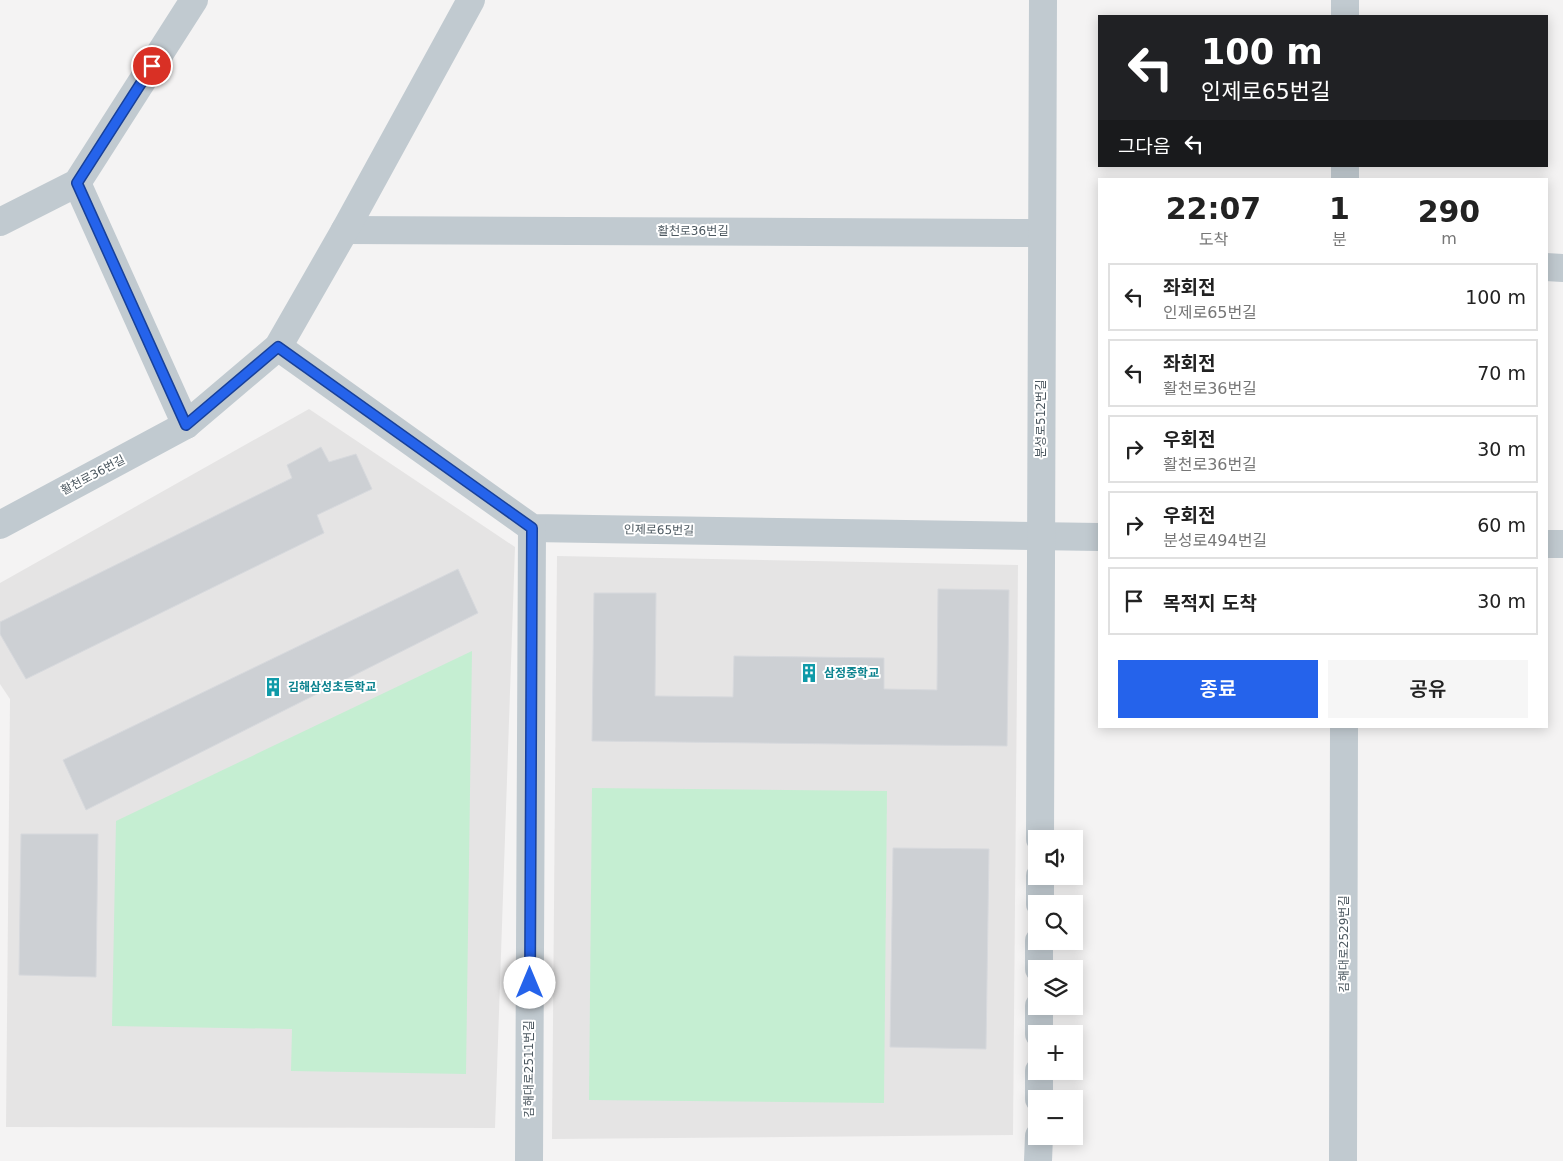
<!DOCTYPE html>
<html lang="ko">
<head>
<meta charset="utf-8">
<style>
  :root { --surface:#fff; --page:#f6f6f6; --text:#222; --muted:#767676; --line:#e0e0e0; --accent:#2563eb }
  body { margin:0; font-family:"DejaVu Sans","Noto Sans KR",sans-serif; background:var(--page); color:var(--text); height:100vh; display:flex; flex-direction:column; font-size:19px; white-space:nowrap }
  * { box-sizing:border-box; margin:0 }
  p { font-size:16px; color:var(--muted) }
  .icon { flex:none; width:28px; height:28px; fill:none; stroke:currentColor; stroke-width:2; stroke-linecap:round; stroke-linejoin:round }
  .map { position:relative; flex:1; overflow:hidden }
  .details { position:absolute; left:1098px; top:178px; width:450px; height:550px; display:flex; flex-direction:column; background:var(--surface); border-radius:0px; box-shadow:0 2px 12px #0003 }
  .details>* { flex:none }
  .banner { position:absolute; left:1098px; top:15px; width:450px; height:152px; border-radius:0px; box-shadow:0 2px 12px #0003; background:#202124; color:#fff; overflow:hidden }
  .fabs { position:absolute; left:1028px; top:830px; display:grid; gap:10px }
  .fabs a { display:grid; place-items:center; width:55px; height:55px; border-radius:0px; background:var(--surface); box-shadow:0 2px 12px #0003; font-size:25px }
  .pin { position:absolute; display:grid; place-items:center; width:42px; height:42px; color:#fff; margin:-21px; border:2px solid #fff; border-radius:50%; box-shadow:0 1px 5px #0007 }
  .me { position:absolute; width:55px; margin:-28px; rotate:0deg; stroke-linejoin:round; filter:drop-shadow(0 0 4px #0008) }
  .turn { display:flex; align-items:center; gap:18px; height:105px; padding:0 20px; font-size:22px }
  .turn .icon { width:65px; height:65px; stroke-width:2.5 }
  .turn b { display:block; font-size:35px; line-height:42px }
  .then { display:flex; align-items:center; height:48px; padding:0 20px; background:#0003; gap:10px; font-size:19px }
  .eta { display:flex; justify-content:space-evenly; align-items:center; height:85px; text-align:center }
  .eta b { font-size:30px; font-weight:600; line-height:35px }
  .button { display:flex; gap:10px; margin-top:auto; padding:10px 20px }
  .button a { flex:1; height:58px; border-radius:0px; background:var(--accent); color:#fff; font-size:20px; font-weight:600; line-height:58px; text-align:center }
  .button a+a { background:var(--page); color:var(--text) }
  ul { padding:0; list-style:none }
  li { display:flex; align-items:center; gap:15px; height:68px; margin:0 10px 8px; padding:0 10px; border:2px solid var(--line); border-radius:0px }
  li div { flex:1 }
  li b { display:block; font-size:19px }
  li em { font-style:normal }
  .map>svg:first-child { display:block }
  .education { fill:#e5e4e4 }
  .green { fill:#c5eed2 }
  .building { fill:#cdd0d4; stroke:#d7d9dd }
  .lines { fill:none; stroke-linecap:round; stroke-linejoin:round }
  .minor { stroke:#c1cad0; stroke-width:28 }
  .route-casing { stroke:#184099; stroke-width:12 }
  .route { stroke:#2563eb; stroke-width:9 }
  .labels { text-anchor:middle; stroke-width:4; stroke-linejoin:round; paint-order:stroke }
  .street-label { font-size:12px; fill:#4b575f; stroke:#fff }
  .culture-label { font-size:12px; font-weight:bold; fill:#0d838f; stroke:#fff; text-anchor:start }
</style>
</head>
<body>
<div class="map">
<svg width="1563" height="1161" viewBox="0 0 1563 1161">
  <rect width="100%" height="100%" fill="#f4f3f3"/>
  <g class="education">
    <polygon points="309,409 515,547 495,1128 6,1127 10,699 0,684 0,583"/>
    <polygon points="557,556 1018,565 1013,1135 552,1139"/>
  </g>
  <g class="green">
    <polygon points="472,651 466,1074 291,1071 292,1029 112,1026 116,821"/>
    <polygon points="592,788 887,791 884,1103 589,1100"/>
  </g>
  <g class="building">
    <polygon points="321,447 329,462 356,454 372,489 317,515 324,533 26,679 0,634 0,622 292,478 287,465"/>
    <polygon points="458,569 478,613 86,810 63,760"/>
    <polygon points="938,589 1009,590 1007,746 592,741 594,593 656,593 655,696 733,697 734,656 884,658 884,689 937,690"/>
    <polygon points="21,834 98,834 96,977 19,975"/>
    <polygon points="893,848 989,849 986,1049 890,1047"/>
  </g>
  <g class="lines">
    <g class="minor">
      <polyline points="1345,16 1345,0"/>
      <polyline points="1345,179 1345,166"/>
      <polyline points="77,183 186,425"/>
      <polyline points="0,222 77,183 194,0"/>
      <polyline points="345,230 1042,233"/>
      <polyline points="1546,267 1563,268"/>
      <polyline points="278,347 532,528 1099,537"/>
      <polyline points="0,525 186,425 278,347 345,230 471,0"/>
      <polyline points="1546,544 1563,544"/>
      <polyline points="1040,839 1043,0"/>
      <polyline points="1040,904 1040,876"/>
      <polyline points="1039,969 1039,941"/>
      <polyline points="1039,1034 1039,1006"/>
      <polyline points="1039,1099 1039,1071"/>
      <polyline points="529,1161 532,528"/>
      <polyline points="1038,1161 1039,1136"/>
      <polyline points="1343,1161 1344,726"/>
    </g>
  </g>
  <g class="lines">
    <g class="route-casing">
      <polyline id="route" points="152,66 77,183 186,425 278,347 532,528 530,983"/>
    </g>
    <use href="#route" class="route"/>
  </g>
  <defs>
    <g id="building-bare" transform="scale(1.5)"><path d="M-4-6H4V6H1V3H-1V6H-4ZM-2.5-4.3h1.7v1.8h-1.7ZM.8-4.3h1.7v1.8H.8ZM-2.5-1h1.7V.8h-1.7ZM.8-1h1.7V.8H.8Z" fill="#0f9aa8" stroke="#fff" stroke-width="2.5" paint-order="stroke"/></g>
  </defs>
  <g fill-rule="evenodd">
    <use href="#building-bare" x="809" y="673"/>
    <use href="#building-bare" x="273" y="687"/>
  </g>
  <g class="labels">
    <g class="street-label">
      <text x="693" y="235">활천로36번길</text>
      <text transform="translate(1041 419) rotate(-90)" y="4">분성로512번길</text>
      <text transform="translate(93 475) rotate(-28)" y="4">활천로36번길</text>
      <text transform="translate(659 530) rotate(1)" y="4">인제로65번길</text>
      <text transform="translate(1344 944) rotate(-90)" y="4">김해대로2529번길</text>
      <text transform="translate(529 1069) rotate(-90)" y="4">김해대로2511번길</text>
    </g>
    <g class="culture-label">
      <text x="824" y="677">삼정중학교</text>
      <text x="288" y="691">김해삼성초등학교</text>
    </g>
  </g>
</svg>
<div class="fabs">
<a><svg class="icon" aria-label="sound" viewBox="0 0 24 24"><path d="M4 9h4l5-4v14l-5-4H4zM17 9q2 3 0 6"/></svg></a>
<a><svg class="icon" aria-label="search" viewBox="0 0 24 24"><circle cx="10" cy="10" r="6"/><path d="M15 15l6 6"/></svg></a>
<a><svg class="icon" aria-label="layers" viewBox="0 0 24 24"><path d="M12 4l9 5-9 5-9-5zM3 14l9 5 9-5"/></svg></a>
<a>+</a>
<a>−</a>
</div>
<div class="pin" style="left:152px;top:66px;background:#d93025"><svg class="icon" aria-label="arrive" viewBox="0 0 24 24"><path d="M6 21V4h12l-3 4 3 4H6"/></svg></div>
<svg class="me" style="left:530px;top:983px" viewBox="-20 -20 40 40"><circle r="19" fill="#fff"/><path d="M0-13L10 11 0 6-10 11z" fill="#2563eb"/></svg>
<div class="banner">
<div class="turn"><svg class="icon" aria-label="left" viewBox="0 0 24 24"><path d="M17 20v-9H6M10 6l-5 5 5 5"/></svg><div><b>100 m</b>인제로65번길</div></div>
<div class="then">그다음<svg class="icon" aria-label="left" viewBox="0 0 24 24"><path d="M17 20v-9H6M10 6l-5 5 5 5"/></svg></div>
</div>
<section class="details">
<div class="eta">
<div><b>22:07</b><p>도착</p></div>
<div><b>1</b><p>분</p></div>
<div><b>290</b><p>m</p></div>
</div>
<ul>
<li><svg class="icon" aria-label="left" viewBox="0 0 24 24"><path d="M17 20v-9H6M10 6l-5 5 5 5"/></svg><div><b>좌회전</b><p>인제로65번길</p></div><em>100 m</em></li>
<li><svg class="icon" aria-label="left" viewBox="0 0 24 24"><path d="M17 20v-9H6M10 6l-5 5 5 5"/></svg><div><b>좌회전</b><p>활천로36번길</p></div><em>70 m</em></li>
<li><svg class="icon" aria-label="right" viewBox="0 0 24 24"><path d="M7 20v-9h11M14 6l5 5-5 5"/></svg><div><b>우회전</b><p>활천로36번길</p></div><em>30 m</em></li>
<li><svg class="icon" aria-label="right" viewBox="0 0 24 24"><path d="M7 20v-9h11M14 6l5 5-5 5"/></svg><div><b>우회전</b><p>분성로494번길</p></div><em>60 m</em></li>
<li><svg class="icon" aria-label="arrive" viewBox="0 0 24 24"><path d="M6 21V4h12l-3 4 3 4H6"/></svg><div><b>목적지 도착</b></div><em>30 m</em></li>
</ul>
<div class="button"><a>종료</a><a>공유</a></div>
</section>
</div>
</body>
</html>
